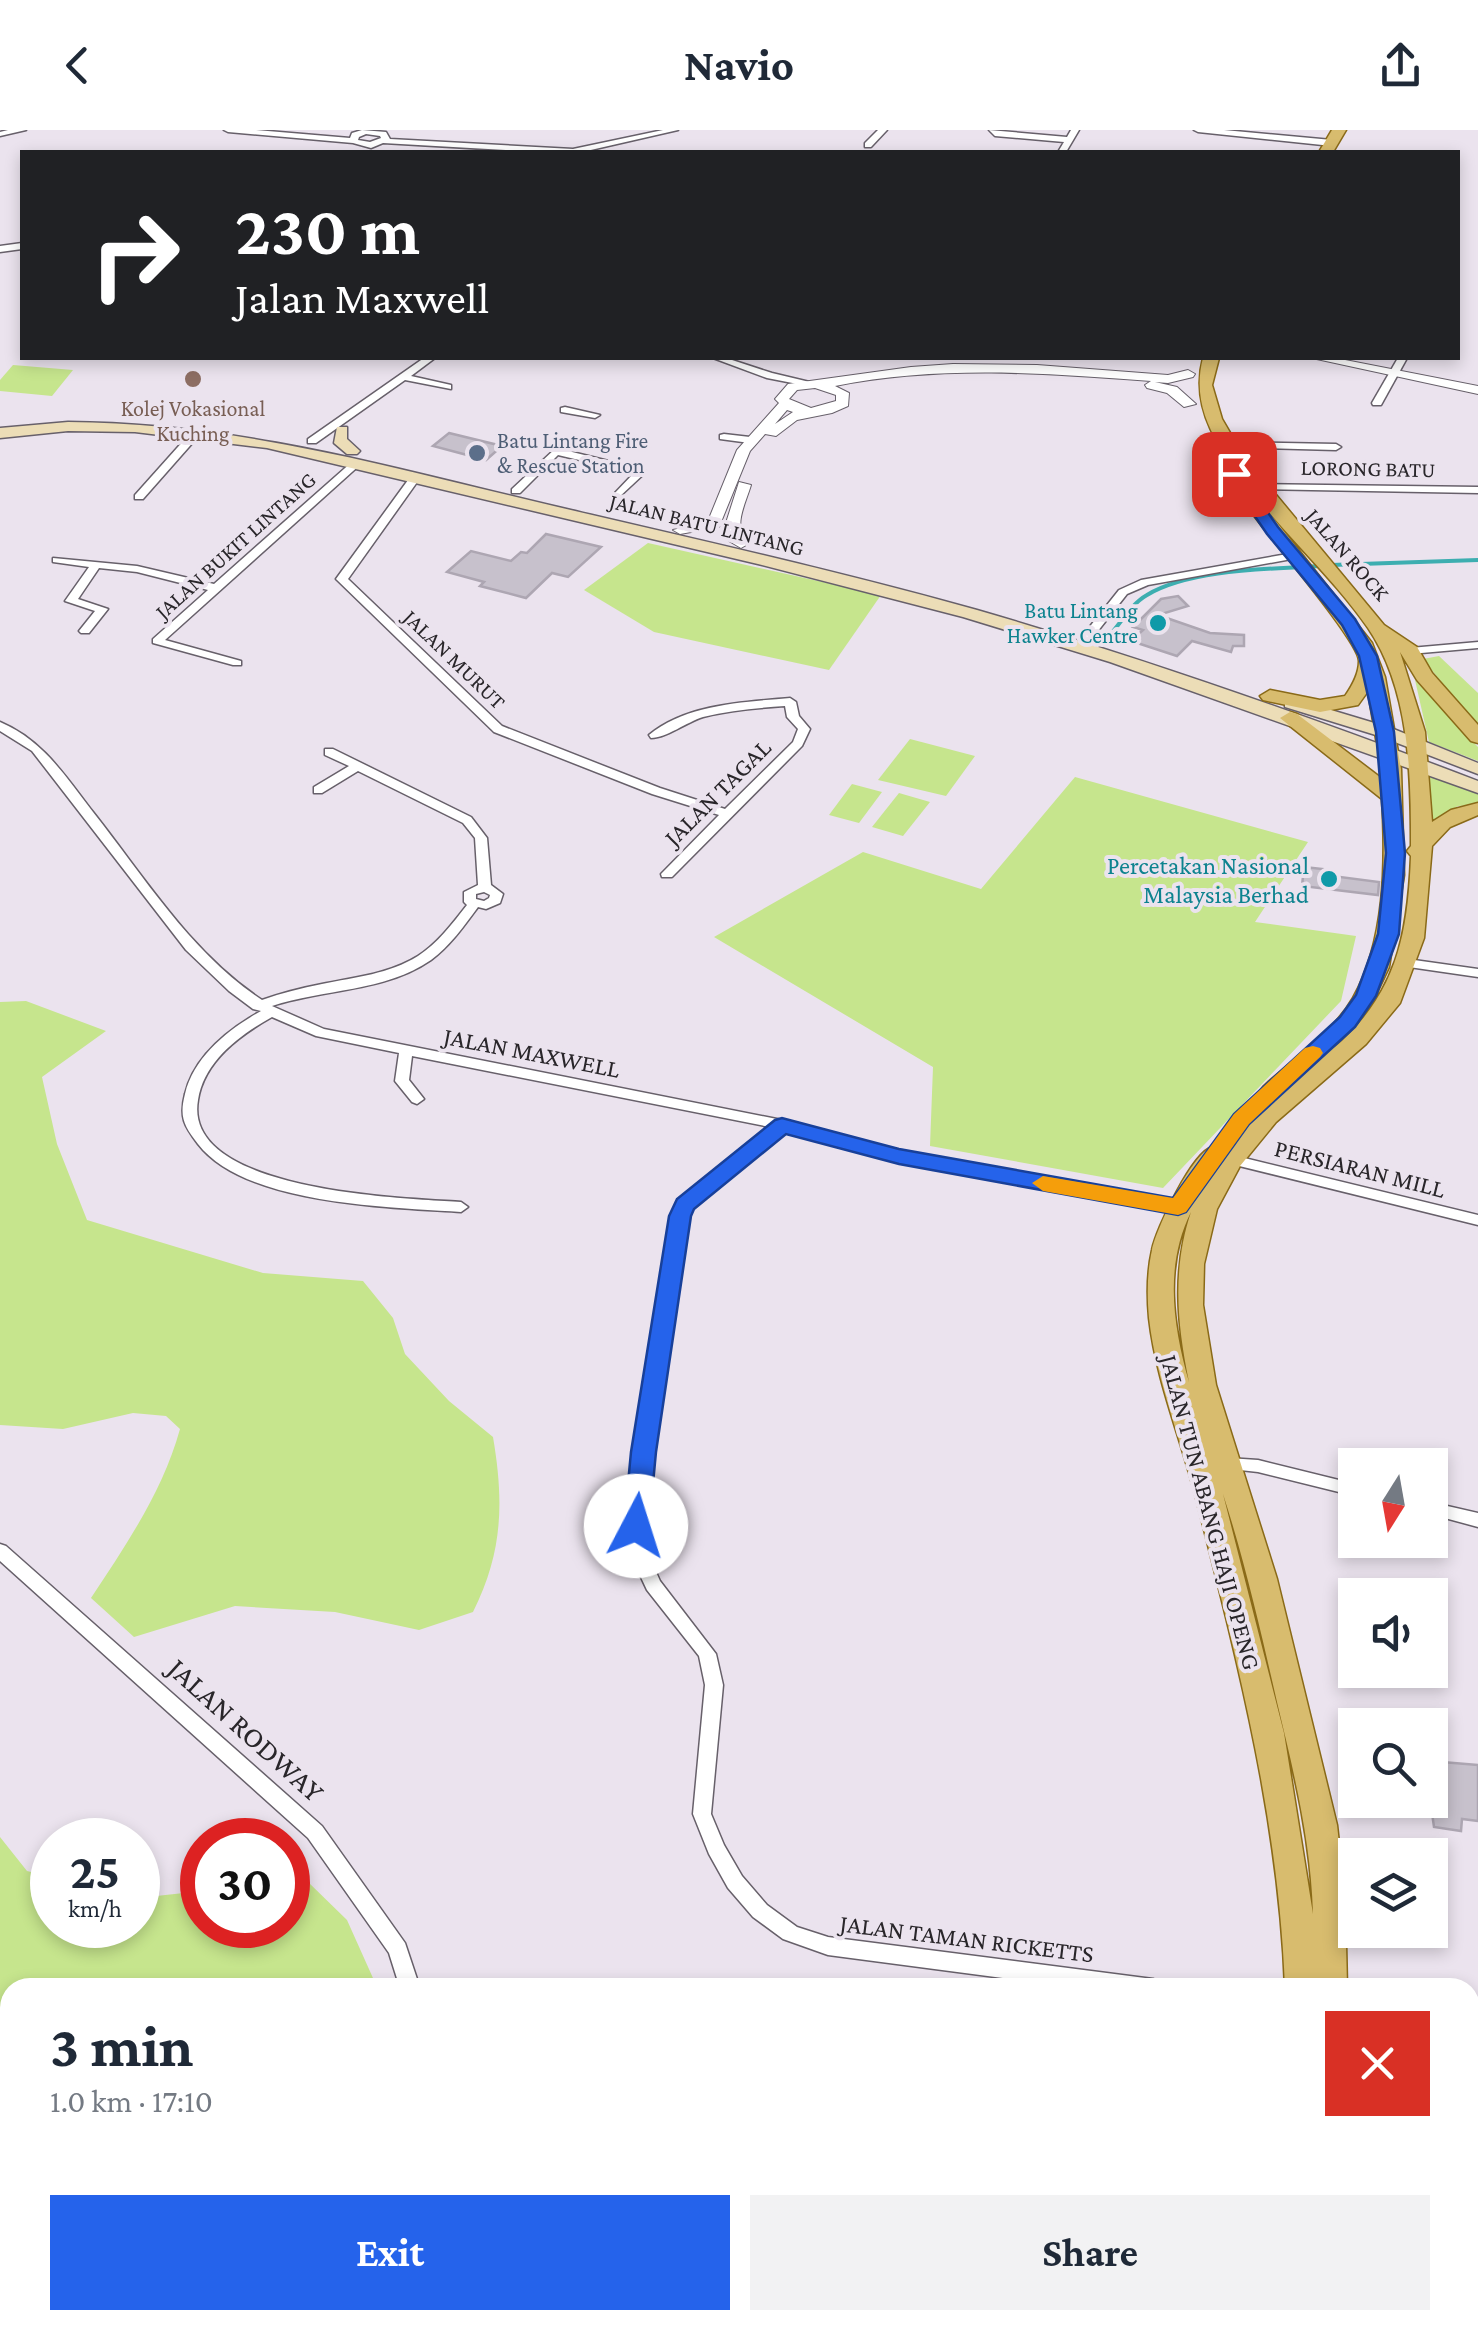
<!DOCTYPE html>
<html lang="en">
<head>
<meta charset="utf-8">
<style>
  :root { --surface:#fff; --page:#f2f2f3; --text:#1f2937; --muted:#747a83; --accent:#2563eb }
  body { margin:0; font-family:"Crimson Pro",serif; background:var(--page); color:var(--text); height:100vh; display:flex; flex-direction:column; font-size:38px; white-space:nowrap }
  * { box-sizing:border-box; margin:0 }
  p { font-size:32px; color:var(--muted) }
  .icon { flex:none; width:55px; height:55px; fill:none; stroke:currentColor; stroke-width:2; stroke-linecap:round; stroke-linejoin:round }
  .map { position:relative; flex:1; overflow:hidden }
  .details { position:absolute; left:0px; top:1848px; width:1480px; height:352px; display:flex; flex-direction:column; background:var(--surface); border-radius:30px 30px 0 0; box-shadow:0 5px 15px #0003 }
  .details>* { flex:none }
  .banner { position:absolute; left:20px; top:20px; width:1440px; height:210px; border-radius:0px; box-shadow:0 5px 15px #0003; background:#202124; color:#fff; overflow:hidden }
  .needle { width:65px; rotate:191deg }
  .fabs { position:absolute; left:1338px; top:1318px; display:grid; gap:20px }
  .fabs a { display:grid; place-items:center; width:110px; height:110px; border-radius:0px; background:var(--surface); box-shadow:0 5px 15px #0003; font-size:50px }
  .speed { position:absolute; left:30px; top:1688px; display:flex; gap:20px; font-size:50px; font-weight:700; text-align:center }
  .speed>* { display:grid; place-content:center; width:130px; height:130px; border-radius:50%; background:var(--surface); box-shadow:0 5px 15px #0003; line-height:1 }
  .speed small { font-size:25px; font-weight:400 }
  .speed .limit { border:15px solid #d22; background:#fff; color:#111 }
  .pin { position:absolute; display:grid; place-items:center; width:85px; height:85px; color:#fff; margin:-42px; border-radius:20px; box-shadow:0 5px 15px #0006 }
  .me { position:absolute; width:110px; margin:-55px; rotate:5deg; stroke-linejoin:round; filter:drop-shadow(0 0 8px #0008) }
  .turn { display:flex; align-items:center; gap:35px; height:210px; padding:0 50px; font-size:45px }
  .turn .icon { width:130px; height:130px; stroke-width:2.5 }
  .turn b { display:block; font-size:70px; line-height:85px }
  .round { display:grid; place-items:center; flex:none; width:105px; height:105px; border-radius:0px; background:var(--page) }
  .overview { display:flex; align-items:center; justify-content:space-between; height:170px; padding:0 50px }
  h1 { font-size:60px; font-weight:700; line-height:75px }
  .cta { display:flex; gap:20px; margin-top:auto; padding:20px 50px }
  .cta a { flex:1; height:115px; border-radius:0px; background:var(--accent); color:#fff; font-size:40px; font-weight:700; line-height:115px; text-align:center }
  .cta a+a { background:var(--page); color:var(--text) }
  header { display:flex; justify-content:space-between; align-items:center; height:130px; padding:0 50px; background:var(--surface); font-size:45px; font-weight:700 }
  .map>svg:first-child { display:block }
  .green { fill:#c6e58d }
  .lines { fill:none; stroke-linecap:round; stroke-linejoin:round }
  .stream { stroke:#3daeb0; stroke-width:4 }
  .building { fill:#c7c1cc; stroke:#ada6b2; stroke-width:2.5 }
  .minor-casing { stroke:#67606a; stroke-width:3 }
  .tertiary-casing { stroke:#67606a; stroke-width:2 }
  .secondary-casing { stroke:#67606a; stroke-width:3 }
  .primary-casing { stroke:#8a6a18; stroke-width:3 }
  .minor { fill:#fff; fill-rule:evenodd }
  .tertiary { fill:#fff; fill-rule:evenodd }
  .secondary { fill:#ecddb7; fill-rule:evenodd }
  .primary { fill:#d8bc6e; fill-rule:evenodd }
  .route { fill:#2563eb; stroke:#184099; stroke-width:2.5 }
  .slow { fill:#f59e0b }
  .education-dot { fill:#8d6e63; stroke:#ebe3ee; stroke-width:4 }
  .service-dot { fill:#5c6f8a; stroke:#ebe3ee; stroke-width:4 }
  .culture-dot { fill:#0f9aa8; stroke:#ebe3ee; stroke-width:4 }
  .labels { text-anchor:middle; stroke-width:8; stroke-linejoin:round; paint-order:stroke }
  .far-education-label { font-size:22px; fill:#785e54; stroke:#ebe3ee }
  .far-service-label { font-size:22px; fill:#4e5e75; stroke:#ebe3ee; text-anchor:start }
  .far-street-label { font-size:22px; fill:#29262a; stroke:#ebe3ee }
  .far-culture-label { font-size:22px; fill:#0d838f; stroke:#ebe3ee; text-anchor:end }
  .street-label { font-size:25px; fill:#29262a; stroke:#ebe3ee }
  .culture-label { font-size:25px; fill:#0d838f; stroke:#ebe3ee; text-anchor:end }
  .near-street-label { font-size:30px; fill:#29262a; stroke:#ebe3ee }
</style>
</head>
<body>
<header><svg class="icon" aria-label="back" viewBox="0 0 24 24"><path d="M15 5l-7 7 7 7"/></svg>Navio<svg class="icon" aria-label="share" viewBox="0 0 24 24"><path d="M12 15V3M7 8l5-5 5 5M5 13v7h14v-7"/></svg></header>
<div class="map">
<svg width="1478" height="2198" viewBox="0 0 1478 2198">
  <rect width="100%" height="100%" fill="#ebe3ee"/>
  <g class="green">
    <polygon points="13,235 73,240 52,266 0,261 0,250"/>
    <polygon points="648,413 881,465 829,540 654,502 584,460"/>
    <polygon points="1439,526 1478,563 1478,598 1423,529"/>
    <polygon points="1415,550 1478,617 1478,631 1429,612"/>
    <polygon points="910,609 975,626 946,666 878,650"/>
    <polygon points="1430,645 1478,664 1478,675 1458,676 1430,692"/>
    <polygon points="1075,647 1308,712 1255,792 1356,806 1341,871 1163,1058 930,1016 933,937 714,807 863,722 981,759"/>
    <polygon points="852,654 882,662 859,693 829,685"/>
    <polygon points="899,663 930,672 903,706 872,697"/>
    <path d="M26,871L106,901L42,947L57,1014L87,1090L263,1143L363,1151L393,1188L405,1224L449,1271L493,1307C504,1372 503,1422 473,1482L419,1500L335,1482L235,1476L134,1507L91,1468C126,1415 163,1361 180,1299L166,1286L133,1283L63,1299L0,1295V872Z"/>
    <polygon points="0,1707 27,1741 52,1747 52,1795 138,1795 138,1768 202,1761 202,1795 288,1795 288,1753 307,1751 347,1790 377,1857 10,1858 10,2026 0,2026"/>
    <polygon points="1470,1882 1478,1883 1478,1994 1470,1993"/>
  </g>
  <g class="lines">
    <g class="stream">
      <polyline points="1331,435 1478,430"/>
      <path d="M1109,506C1121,493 1131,474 1147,465C1190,439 1270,439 1320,436"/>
    </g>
  </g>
  <g class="building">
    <polygon points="449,303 502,316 486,330 433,316"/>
    <polygon points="546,404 601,417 568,447 552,443 526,468 480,456 484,452 447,442 471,421 511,431 521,422 527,423"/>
    <polygon points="1178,466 1188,476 1158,485 1210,503 1244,505 1244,516 1233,516 1231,522 1192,511 1177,526 1131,511 1143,500 1133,497 1161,469"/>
    <polygon points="1304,737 1332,740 1332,746 1379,752 1378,765 1302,756"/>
    <polygon points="1430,1631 1478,1635 1478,1691 1462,1689 1461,1701 1434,1697 1432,1683 1397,1679 1398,1670 1430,1670"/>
  </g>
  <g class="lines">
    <g class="minor-casing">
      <g id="minor">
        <polygon points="8,0 26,0 0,6 0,2"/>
        <path d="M224,0H256L350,8L352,3L362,0L386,2L390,9L573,19L663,0H678L582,22H538L383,13L371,18L353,13L228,2ZM366,4L380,6L381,8L370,12L358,10L359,7Z"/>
        <polygon points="878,0 887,0 871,17 865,17 865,13"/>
        <polygon points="989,0 1067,7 1071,0 1079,0 1066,22 1058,22 1064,12 995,6"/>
        <polygon points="1194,0 1224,0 1332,10 1336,13 1332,16 1198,2"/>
        <polygon points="22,113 22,119 0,122 0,116"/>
        <polygon points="424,228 435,228 411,246 451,255 451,259 405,250 316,313 308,313 308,309"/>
        <polygon points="713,228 726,228 772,243 818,254 813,257 767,248"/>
        <polygon points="1398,228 1407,228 1381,275 1373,275 1372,273"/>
        <polygon points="565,277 600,285 595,288 561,282 561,278"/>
        <polygon points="194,299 203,301 143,369 135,369 135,365"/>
        <polygon points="724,304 750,307 755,310 750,313 720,309 720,305"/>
        <polygon points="1229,312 1336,314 1341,317 1336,320 1225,317 1225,313"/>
        <polygon points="556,318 645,340 646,342 617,369 612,366 634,343 558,325 520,363 512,363 512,359"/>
        <polygon points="353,331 362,333 165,510 241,531 241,535 233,535 153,513 153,509 208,460 137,442 99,438 78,469 108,479 89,503 81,503 79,501 95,481 65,471 89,437 53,432 53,428 137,436 214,454"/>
        <path d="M415,345L420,348L348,449L502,596L660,658L725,679L793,612L798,599L787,587L785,576C758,578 730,580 703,587C687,592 666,608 651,608L649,605C686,574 744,572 790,568L796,572L799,586L810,599L802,616L672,747H662L661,744L719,685L652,664L494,602L336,449L411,346Z"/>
        <polygon points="1257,354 1478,357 1478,363 1253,359 1252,357"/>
        <polygon points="1293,423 1297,424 1297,428 1148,455 1127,464 1090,511 1082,511 1080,509 1119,460 1141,450"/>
        <polygon points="1478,512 1478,518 1410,524 1404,521 1410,518"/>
        <path d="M0,592C43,610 65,646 93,682C146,749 190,822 262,870C282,863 301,858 322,854C356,847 389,844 418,826C438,813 452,794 467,775L464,772V762L478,755L475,708L463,693L358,641L322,663H314V657L349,636L325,625V619H333L471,687L487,708L491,755L503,764L500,773L486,779L478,777C464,796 450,816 431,830C385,862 323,859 272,876L324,899L782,990L899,1021L1183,1073L1185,1077L1183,1081L1178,1082L899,1031L785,1000L691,1078L687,1086L651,1322L644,1396L649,1426L660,1451L716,1524L723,1555L711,1684L724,1715L742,1746L767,1775L797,1797L828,1807L1153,1849L1160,1852L1163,1858H1080L828,1825L783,1809L753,1787L728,1758L709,1724L693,1684L705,1555L699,1526L647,1460L631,1426L628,1396L635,1322L673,1086L680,1071L770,997L412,926L409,950L424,969L417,974L412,972L395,951L399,923L316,906L272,887C240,905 204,931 198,970C182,1062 404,1068 461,1072L468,1077L461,1082C389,1077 245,1075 198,1014C184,996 179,987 185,964C194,926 229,899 261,881L253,879L229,861L186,820L32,621L0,601ZM484,762L490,765L489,768L484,771L476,769V764Z"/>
        <polygon points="1407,829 1478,839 1478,847 1402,836 1400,833"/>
        <polygon points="1232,1025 1478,1085 1478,1095 1227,1033 1225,1030 1227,1027"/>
        <polygon points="1228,1328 1258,1330 1355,1354 1355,1366 1258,1342 1222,1338 1220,1334 1222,1330"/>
        <polygon points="1430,1372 1478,1383 1478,1397 1430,1384"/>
        <polygon points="0,1414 6,1416 322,1696 405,1813 420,1858 400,1858 389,1823 308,1708 0,1431"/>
        <polygon points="453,2190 475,2190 477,2198 455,2198"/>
      </g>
    </g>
    <g class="tertiary-casing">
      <g id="tertiary">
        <polygon points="1312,228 1335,228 1478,256 1478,264"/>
        <path d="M953,234L1037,235L1168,245L1188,240L1195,244L1193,247L1168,253L1155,252L1177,257L1196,274L1184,277L1167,263L1147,258L1145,255L1151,251C1044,243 941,235 835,256L849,263L848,276L832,283L797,290L776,306L765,304L750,321L719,397L680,404L673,400L708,391L737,320L779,273L775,269L788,254L911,237ZM815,258L836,265V271L811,278L789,269L797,260ZM787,280L793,282L775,294Z"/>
        <path d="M739,352L751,355C745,375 732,397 748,414L741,418L729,411L725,396Z"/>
      </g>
    </g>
    <g class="secondary-casing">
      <g id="secondary">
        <path d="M68,292C240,293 392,338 558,377C698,410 838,441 977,480C1146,529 1313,588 1478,651V663L1110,532L963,487L758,434L267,318L135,302L68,301L0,308V298Z"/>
        <polygon points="337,297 347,297 347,309 360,321 357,324 347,324 334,313"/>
        <polygon points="1291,568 1391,598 1478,633 1478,644 1379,606 1285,577 1285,569"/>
      </g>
    </g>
    <g class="primary-casing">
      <g id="primary">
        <polygon points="1332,0 1346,0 1333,22 1319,22"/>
        <path d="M1203,228H1219L1212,255L1222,289L1243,325L1384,495L1417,517L1432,543L1478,595V613L1471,611L1417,550L1400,522L1425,602L1432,692L1451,680L1478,673V685L1450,697L1432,716L1424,808L1400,873L1366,914L1276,992L1240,1036L1217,1079L1204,1134L1203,1175L1216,1255L1277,1449L1337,1695L1345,1767L1347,1858H1285C1279,1691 1238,1533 1197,1372C1182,1311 1156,1251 1149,1188C1147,1166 1147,1142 1152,1120C1156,1099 1192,1023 1212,1017C1218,1015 1220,1017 1226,1020L1273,969L1264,966L1260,961L1264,956C1293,929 1333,903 1353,868C1385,811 1386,733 1382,669L1280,588L1290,582L1297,584L1381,648V639L1368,561L1358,575L1320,582L1263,570L1260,566L1270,560L1320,570L1345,566C1352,556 1359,544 1359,531C1359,511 1264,401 1246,375L1260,371C1226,327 1188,285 1203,228ZM1267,380C1300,419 1339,456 1368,498C1410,560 1411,644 1411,716L1407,721L1411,726C1408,804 1397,864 1334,918L1371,875L1389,837L1404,745L1401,639L1385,547L1372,513ZM1191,1082C1172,1139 1177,1194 1189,1252C1173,1196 1164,1136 1191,1082ZM1223,1364C1245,1432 1261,1502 1277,1572C1294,1643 1311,1711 1313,1784L1284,1603Z"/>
        <polygon points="1205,2190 1241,2190 1239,2198 1203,2198"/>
        <polygon points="1249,2190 1285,2190 1283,2198 1247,2198"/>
      </g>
    </g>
    <use href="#minor" class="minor"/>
    <use href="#tertiary" class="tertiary"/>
    <use href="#secondary" class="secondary"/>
    <use href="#primary" class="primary"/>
  </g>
  <polygon class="route" points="1228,341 1239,341 1278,397 1355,489 1377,526 1394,602 1405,723 1399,804 1376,866 1355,897 1249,994 1186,1082 1178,1085 899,1034 786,1004 694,1079 691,1086 656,1322 649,1396 646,1404 627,1404 624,1396 631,1322 669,1086 677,1069 775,990 782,988 899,1019 1173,1068 1234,984 1340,887 1356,865 1378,804 1386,723 1376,602 1359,526 1342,495 1267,404 1226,344"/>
  <polygon class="slow" points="1313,916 1320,918 1323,923 1320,927 1249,994 1186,1082 1178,1085 1043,1061 1032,1053 1043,1046 1173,1068 1234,984 1305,918"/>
  <circle class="education-dot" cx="193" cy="249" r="10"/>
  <circle class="service-dot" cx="477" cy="323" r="10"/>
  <g class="culture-dot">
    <circle cx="1158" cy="493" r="10"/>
    <circle cx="1329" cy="749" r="10"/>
  </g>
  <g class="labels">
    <g class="far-education-label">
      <text x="193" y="286">Kolej Vokasional<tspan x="193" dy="25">Kuching</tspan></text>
    </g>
    <g class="far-service-label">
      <text x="497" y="318">Batu Lintang Fire<tspan x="497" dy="25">&amp; Rescue Station</tspan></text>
    </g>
    <g class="far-street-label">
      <text transform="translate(1368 338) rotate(1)" y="8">LORONG BATU</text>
      <text transform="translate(707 394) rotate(14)" y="8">JALAN BATU LINTANG</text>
      <text transform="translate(235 415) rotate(-42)" y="8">JALAN BUKIT LINTANG</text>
      <text transform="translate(1348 424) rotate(49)" y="8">JALAN ROCK</text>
      <text transform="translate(455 529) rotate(44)" y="8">JALAN MURUT</text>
    </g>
    <g class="far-culture-label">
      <text x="1138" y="488">Batu Lintang<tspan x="1138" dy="25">Hawker Centre</tspan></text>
    </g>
    <g class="street-label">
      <text transform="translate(717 662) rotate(-45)" y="9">JALAN TAGAL</text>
      <text transform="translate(532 922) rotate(11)" y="9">JALAN MAXWELL</text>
      <text transform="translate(1360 1038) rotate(14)" y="9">PERSIARAN MILL</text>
      <text transform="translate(1211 1382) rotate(75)" y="9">JALAN TUN ABANG HAJI OPENG</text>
      <text transform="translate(967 1808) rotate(7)" y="9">JALAN TAMAN RICKETTS</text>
    </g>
    <g class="culture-label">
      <text x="1309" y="744">Percetakan Nasional<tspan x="1309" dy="29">Malaysia Berhad</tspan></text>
    </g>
    <g class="near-street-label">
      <text transform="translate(246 1600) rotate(42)" y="10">JALAN RODWAY</text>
    </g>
  </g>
</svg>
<div class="fabs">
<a><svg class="needle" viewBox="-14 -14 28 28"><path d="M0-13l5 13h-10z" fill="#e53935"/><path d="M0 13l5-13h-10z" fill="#747a83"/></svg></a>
<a><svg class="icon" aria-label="sound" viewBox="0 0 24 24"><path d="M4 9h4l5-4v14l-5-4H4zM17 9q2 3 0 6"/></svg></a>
<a><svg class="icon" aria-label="search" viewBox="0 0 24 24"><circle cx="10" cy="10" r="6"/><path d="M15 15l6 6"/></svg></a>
<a><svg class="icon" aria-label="layers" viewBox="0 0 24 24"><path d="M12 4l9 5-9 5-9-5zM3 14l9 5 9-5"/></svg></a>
</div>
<div class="speed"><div>25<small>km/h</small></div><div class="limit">30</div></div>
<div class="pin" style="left:1234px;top:344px;background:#d93025"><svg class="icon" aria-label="arrive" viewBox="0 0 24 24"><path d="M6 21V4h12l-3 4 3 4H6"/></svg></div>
<svg class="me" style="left:636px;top:1396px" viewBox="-20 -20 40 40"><circle r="19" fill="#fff"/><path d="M0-13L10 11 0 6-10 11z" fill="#2563eb"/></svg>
<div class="banner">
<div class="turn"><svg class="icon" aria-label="right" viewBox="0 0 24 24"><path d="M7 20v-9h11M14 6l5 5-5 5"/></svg><div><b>230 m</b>Jalan Maxwell</div></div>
</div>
<section class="details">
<div class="overview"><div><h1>3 min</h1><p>1.0 km · 17:10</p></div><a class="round" style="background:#d93025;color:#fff"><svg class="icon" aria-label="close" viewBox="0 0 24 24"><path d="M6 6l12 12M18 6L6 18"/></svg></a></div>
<div class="cta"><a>Exit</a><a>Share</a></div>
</section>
</div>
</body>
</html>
